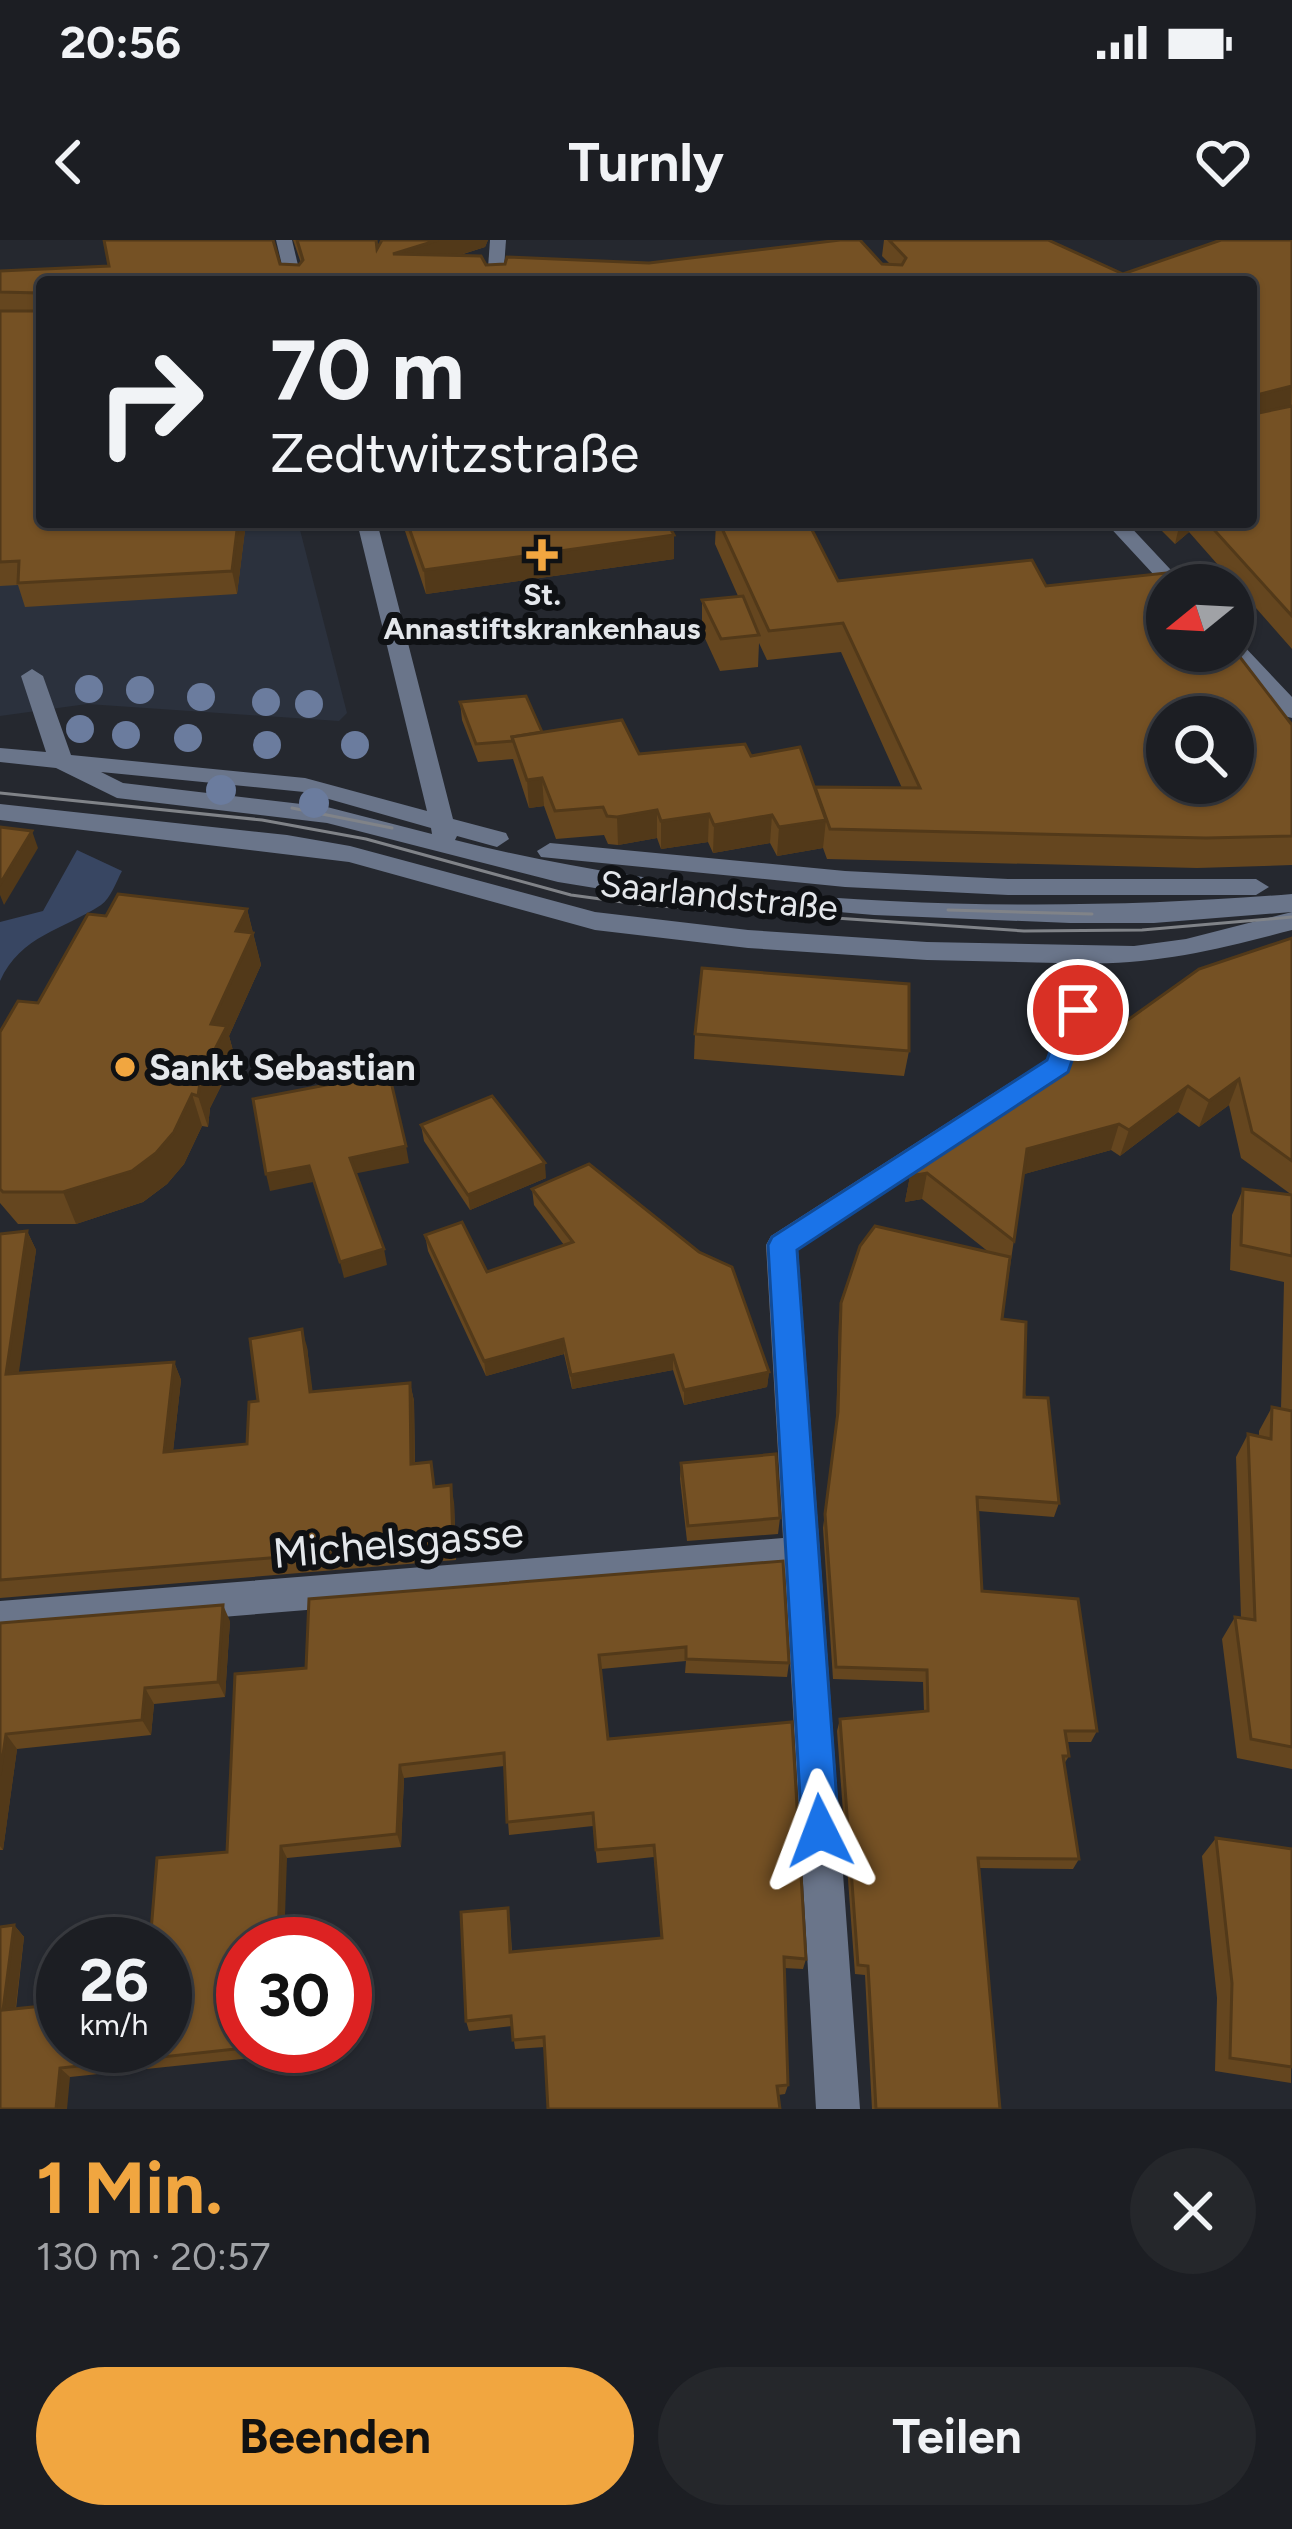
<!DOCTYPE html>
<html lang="de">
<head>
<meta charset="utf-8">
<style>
  :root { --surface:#1c1e23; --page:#25272b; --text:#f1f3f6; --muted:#a0a2a6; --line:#3a3c41; --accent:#f1a640 }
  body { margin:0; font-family:Figtree,sans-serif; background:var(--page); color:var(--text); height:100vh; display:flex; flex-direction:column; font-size:45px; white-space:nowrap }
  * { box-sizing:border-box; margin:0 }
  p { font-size:39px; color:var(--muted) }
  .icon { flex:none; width:66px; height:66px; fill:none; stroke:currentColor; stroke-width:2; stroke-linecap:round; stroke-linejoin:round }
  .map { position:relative; height:1869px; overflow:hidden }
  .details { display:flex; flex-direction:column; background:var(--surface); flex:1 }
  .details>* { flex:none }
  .hud { position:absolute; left:36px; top:36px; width:1221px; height:252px; border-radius:12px; box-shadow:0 3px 9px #0004,0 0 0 3px var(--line); background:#1c1e23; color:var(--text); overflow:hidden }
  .needle { width:78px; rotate:252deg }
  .fabs { position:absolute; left:1146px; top:324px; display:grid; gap:24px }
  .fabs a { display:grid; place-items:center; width:108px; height:108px; border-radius:50%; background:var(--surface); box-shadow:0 3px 9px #0004,0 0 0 3px var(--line); font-size:60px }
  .speed { position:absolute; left:36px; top:1677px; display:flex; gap:24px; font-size:60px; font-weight:700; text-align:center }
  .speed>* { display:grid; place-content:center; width:156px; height:156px; border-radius:50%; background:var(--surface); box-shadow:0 3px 9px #0004,0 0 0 3px var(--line); line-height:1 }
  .speed small { font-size:30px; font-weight:400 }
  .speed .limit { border:18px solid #d22; background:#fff; color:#111 }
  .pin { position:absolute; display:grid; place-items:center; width:102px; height:102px; color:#fff; margin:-51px; border:6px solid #fff; border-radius:50%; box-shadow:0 3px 12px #0007 }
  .me { position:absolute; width:132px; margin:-66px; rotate:357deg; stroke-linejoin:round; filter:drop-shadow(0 0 9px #0008) }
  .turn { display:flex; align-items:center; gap:42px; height:252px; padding:0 36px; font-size:54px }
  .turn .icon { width:156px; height:156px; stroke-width:2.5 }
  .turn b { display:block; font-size:84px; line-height:102px }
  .round { display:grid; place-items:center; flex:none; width:126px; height:126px; border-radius:63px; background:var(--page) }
  .head { display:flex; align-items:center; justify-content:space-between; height:204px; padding:0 36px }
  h1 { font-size:72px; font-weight:700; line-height:90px; color:var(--accent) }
  .primary-button { display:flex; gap:24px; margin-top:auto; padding:24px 36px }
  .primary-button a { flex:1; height:138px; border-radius:72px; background:var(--accent); color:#111; font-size:48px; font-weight:700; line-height:138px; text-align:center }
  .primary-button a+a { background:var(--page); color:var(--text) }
  .status { display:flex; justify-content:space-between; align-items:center; height:84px; padding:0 60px; background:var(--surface); direction:ltr }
  .status svg { height:33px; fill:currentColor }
  header { display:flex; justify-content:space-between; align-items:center; height:156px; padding:0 36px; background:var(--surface); font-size:54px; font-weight:700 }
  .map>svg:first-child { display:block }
  .built { fill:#2b313d }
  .green { fill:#384662 }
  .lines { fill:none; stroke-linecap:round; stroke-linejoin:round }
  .minor { fill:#6a758a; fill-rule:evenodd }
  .tram { stroke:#808388; stroke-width:3 }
  .tree { fill:#6b7c9e }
  .wall { fill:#65461f }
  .shaded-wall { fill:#523919 }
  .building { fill:#755124; stroke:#523919; stroke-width:3; fill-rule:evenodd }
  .route { fill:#1a73e8; stroke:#114b97; stroke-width:3 }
  .poi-dot { fill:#f1a640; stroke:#0f1114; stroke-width:4.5 }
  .labels { text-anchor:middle; stroke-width:12; stroke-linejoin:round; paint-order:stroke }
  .far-poi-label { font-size:30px; font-weight:bold; fill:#e4e7eb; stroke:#0f1114 }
  .street-label { font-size:36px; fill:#e4e7eb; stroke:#0f1114 }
  .poi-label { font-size:36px; font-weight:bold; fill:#e4e7eb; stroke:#0f1114; text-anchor:start }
  .near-street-label { font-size:42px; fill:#e4e7eb; stroke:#0f1114 }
</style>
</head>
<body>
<div class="status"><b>20:56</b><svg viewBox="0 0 49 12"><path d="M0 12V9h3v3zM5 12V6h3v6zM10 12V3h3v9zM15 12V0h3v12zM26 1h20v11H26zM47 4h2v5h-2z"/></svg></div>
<header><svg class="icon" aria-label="back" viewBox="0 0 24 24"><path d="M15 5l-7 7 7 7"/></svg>Turnly<svg class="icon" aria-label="heart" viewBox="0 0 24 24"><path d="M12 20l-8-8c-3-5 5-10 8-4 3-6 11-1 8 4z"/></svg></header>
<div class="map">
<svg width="1292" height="1869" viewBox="0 0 1292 1869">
  <rect width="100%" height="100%" fill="#25282f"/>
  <polygon class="built" points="0,89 42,282 298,282 347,473 339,481 87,464 0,476"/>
  <path class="green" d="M77,610L122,631C116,642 111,658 101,665C63,690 21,695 0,741V682L43,671Z"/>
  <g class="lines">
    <g class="minor">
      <polygon points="276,0 292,0 302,42 286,42"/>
      <polygon points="490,0 506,0 503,42 487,42"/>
      <path d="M357,282H377L453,579L506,593L509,599L497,607L457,596L455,600C717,666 1023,676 1292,654V672L1154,683H1070L874,675L638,655L558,642L327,583L117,558L56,528L0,522V508L46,512L21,436L32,429L43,436L71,515L305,538L427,571ZM101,532L304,552L431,588L432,594L327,567L123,543Z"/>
      <polygon points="1105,282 1126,282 1185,345 1167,345 1167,349"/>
      <polygon points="1233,401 1241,403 1292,457 1292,478 1284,476 1225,413 1233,411"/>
      <path d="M0,564L287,595L350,606L595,672L748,690L927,702L1134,706L1186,699L1292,672V690C1222,708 1157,725 1084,723L1092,770L1069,832L798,1010L860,1869H816L785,1331L0,1395V1361L783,1298L766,1005L771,996L1047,819L1064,770L1057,723L927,720L748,708L595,690L349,622L0,580Z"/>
      <polygon points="550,603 845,631 1008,639 1256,639 1269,647 1256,655 1008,655 845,647 541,617 537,611"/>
    </g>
    <g class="tram">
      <polyline points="0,553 262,580 366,599 571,655 645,665 1024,691 1142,690 1292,677"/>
      <polyline points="292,568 392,588"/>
      <polyline points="948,670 1092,674"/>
    </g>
  </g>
  <g class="tree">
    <circle cx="89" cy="449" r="14"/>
    <circle cx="140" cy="450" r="14"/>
    <circle cx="201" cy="457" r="14"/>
    <circle cx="266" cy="462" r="14"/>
    <circle cx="309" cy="464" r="14"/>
    <circle cx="80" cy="489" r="14"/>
    <circle cx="126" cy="495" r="14"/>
    <circle cx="188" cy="498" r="14"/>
    <circle cx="267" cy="505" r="14"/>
    <circle cx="355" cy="505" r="14"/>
    <circle cx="221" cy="550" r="15"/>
    <circle cx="314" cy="563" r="15"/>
  </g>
  <g class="wall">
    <polygon points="293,0 377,0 378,7 382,0 488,0 485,7 457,16 486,25 649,23 890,24 882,16 884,0 1048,0 1123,34 1292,0 1292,409 1189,292 1175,304 1153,282 1251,282 1251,42 42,42 246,282 237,354 25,367 18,345 0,346 0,31 299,25 301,23"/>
    <polygon points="402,282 667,282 674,319 426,354"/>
    <polygon points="716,282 808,282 838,341 1046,346 1292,485 1292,625 1197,628 827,619 823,608 777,616 770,603 713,613 708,602 661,609 657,598 618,605 608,604 604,595 556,599 544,566 529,568 513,519 478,522 462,480 460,462 542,492 639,514 751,516 815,549 902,548 841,412 767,420 759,403 758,427 720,431 702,392 702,360 738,356 715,304"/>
    <polygon points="247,669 261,725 229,796 235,818 210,868 208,887 202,886 184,924 167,944 143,962 76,984 18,984 0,963 0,792 38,763 106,676"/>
    <polygon points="1292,698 1292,1529 1237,1518 1222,1399 1235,1377 1241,1378 1236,1217 1248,1194 1259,1196 1259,1191 1272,1167 1281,1169 1284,1042 1230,1030 1232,975 1243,949 1292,955 1241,918 1229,865 1199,887 1178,872 1120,916 1111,910 1024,934 1002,1079 1059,1263 1054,1277 978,1271 982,1351 1097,1491 1091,1502 1067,1502 1069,1516 1064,1524 1079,1619 1073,1629 979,1628 1000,1869 872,1869 865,1735 855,1734 837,1491 840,1479 924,1471 923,1442 833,1439 823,1288 836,1186 839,1078 841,1063 990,1013 922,959 905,962 910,936"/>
    <polygon points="695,794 909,811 904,836 694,819"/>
    <polygon points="421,885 546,938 470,970 424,901"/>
    <polygon points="532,949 769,1132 767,1147 684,1165 673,1130 572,1149 564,1114 486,1136 428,1011 425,995 487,1032 564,1005 534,965"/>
    <polygon points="27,991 36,1010 18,1134 174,1122 181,1140 173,1211 247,1204 258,1161 307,1107 312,1152 410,1143 414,1161 415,1224 435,1246 454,1262 456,1320 0,1358 0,994"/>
    <polygon points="681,1223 780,1278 778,1294 687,1301 680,1239"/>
    <polygon points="783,1321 789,1423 787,1437 685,1433 686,1421 601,1429 608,1499 806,1719 803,1729 784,1728 788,1845 785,1854 778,1855 545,1807 515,1809 512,1786 469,1791 466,1781 510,1679 512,1712 661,1698 654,1617 597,1623 593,1586 509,1595 504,1526 404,1538 401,1607 287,1618 243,1806 281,1806 280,1815 70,1837 0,1869 14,1685 24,1697 16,1769 165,1806 227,1612 306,1428"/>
    <polygon points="230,1381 225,1457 154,1464 151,1495 17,1509 3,1610 0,1610 0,1383"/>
    <polygon points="1216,1598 1292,1609 1291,1843 1215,1831 1217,1758 1202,1616"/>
  </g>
  <g class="shaded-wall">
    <polygon points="438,0 488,0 485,7 395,35 393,14"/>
    <polygon points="1292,146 1291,167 1251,178 1253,156"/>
    <polygon points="238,282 246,282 237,354 232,331"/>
    <polygon points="1180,282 1192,282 1189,292 1175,304"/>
    <polygon points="674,295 674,319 426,354 424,330"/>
    <polygon points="542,538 544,566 529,568 527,540"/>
    <polygon points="657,570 657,598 618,605 617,577"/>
    <polygon points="709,574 708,602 661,609 661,581"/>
    <polygon points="772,575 770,603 713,613 714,585"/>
    <polygon points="826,580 823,608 777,616 779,587"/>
    <polygon points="32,591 38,608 4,665 0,655 0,644"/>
    <polygon points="247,669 261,725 229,796 235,818 210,868 208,887 198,856 201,836 211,784 236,691"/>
    <polygon points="1239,839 1229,865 1199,887 1209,861"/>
    <polygon points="1188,846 1178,872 1120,916 1129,890"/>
    <polygon points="192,854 202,886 184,924 167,944 143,962 76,984 63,952"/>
    <polygon points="1119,884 1111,910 1021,935 1027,909"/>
    <polygon points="406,906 409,923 353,934 350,918"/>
    <polygon points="545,923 546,938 470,970 468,955"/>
    <polygon points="309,926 313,942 270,951 266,934"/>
    <polygon points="927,933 922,959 905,962 910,936"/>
    <polygon points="27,991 36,1010 16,1153 6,1134"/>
    <polygon points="384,1009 387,1025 344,1038 340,1022"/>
    <polygon points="302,1089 307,1107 315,1170 310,1152"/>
    <polygon points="563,1099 564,1114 486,1136 484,1121"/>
    <polygon points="673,1115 673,1130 572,1149 571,1135"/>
    <polygon points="174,1122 181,1140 171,1229 164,1212"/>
    <polygon points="769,1132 767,1147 684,1165 684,1150"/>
    <polygon points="410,1143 414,1161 415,1241 411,1224"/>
    <polygon points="451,1245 454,1262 456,1320 453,1303"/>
    <polygon points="223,1365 230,1381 225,1457 218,1442"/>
    <polygon points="145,1448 154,1464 151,1495 142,1480"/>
    <polygon points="6,1494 17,1509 3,1610 0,1606 0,1535"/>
    <polygon points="400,1525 404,1538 401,1607 397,1594"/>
    <polygon points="281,1606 287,1618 284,1704 278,1704"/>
    <polygon points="14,1685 24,1697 14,1780 3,1770"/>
    <polygon points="60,1828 70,1837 67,1869 56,1869"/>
  </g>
  <g class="building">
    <polygon points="104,0 273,0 280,24 299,25 303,20 297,0 376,0 377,9 382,0 438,0 393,14 481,16 486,25 505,24 507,17 649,23 840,0 860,0 882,24 902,25 906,18 889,0 1048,0 1123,34 1221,0 1292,0 1292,146 1253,156 1253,168 1258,173 1292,166 1292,376 1207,282 1251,282 1251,42 42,42 42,282 238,282 232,331 18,343 19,321 0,322 0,71 36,71 41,66 39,53 0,52 0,31 109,26"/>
    <polygon points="407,282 667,282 674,295 424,330"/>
    <path d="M719,282H808L838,341L1032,320L1046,346L1175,332L1184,345H1167V411H1233V408L1292,485V596L1206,598L830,589L815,547L920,548L843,383L769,391ZM1167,477H1233V543H1167Z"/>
    <polygon points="743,356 759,395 721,399 702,360"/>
    <polygon points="526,456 542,492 512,497 513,501 476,504 460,462"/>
    <polygon points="622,480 639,514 745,504 751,516 800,507 826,580 779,587 772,575 714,585 709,574 661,581 657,570 617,577 607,576 603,567 555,571 542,538 527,540 512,497"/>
    <polygon points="0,587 32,591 0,644"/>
    <polygon points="118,654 247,669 236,691 253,693 211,784 227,786 201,836 198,856 192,854 174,892 156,913 132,931 63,952 3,952 0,949 0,792 18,761 38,763 88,674 106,676"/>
    <polygon points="1292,698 1292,921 1252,892 1239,839 1209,861 1188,846 1129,890 1119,884 1027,909 1014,1001 927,933 910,936 1199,729"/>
    <polygon points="702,728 909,744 909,811 695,794"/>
    <polygon points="389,833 406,906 350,918 384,1009 340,1022 309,926 266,934 253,859"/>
    <polygon points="492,856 545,923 468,955 421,885"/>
    <polygon points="589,924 699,1012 732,1027 769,1132 684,1150 673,1115 571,1135 563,1099 484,1121 425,995 462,982 487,1032 573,1002 532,949"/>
    <polygon points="1243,949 1292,955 1292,1016 1241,1005"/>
    <polygon points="875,986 1010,1017 1002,1079 1026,1082 1024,1157 1048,1158 1059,1263 977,1257 982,1351 1078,1359 1097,1491 1065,1491 1069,1516 1063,1516 1079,1619 978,1618 1000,1869 876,1869 868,1726 858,1725 840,1479 928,1471 927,1430 836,1427 825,1274 838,1172 841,1063 860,1006"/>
    <polygon points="27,991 6,1134 174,1122 164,1212 247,1204 249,1162 258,1161 250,1099 302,1089 310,1152 410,1143 411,1224 431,1222 434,1247 451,1245 453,1303 0,1340 0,994"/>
    <polygon points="1272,1167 1292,1171 1292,1507 1251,1499 1235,1377 1255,1380 1248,1194 1271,1199"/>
    <polygon points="776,1214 780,1278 688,1286 681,1223"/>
    <polygon points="783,1321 789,1423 686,1419 686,1407 599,1415 608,1499 792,1482 806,1719 784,1717 788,1845 777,1846 780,1869 548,1869 544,1797 513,1800 511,1776 466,1781 461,1672 508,1668 510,1712 662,1698 654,1605 596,1610 593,1573 507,1582 504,1513 400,1525 397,1594 281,1606 278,1704 243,1704 243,1806 264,1806 60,1828 56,1869 0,1869 0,1687 14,1685 3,1770 63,1764 63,1806 165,1806 165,1704 150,1704 157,1618 227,1612 235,1434 306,1428 309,1359"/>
    <polygon points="223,1365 218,1442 145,1448 142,1480 6,1494 0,1535 0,1383"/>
    <polygon points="1216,1598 1292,1609 1292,1827 1230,1818 1232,1743"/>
  </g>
  <polygon class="route" points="1078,761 1090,770 1068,832 797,1010 839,1591 833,1604 820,1609 808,1604 802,1591 768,1005 772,997 1047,820 1065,770"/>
  <g class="poi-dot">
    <path d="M536 297h12v12h12v12h-12v12h-12v-12h-12v-12h12z"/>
    <circle cx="125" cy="827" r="12"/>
  </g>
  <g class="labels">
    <g class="far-poi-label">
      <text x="542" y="365">St.<tspan x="542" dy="34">Annastiftskrankenhaus</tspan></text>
    </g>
    <g class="street-label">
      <text transform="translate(719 655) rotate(6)" y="13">Saarlandstraße</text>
    </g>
    <g class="poi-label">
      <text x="149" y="840">Sankt Sebastian</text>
    </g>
    <g class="near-street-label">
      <text transform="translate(398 1302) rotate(-5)" y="15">Michelsgasse</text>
    </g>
  </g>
</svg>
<div class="fabs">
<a><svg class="needle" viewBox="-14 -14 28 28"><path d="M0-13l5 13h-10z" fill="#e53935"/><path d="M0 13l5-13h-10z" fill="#a0a2a6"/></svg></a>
<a><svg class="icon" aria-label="search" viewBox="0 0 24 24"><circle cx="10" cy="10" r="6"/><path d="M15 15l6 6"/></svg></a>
</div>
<div class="speed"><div>26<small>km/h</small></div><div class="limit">30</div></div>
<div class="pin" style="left:1078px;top:770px;background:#d93025"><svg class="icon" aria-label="arrive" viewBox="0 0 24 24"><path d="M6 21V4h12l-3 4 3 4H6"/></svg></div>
<svg class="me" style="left:820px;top:1591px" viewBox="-20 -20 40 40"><path d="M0-17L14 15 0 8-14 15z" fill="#1a73e8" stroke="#fff" stroke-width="4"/></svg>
<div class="hud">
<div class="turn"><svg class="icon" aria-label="right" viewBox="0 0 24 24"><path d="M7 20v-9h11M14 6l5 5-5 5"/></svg><div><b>70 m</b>Zedtwitzstraße</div></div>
</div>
</div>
<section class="details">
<div class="head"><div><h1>1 Min.</h1><p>130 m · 20:57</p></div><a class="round"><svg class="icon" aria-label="close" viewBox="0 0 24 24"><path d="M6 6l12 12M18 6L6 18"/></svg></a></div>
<div class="primary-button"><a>Beenden</a><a>Teilen</a></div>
</section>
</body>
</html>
